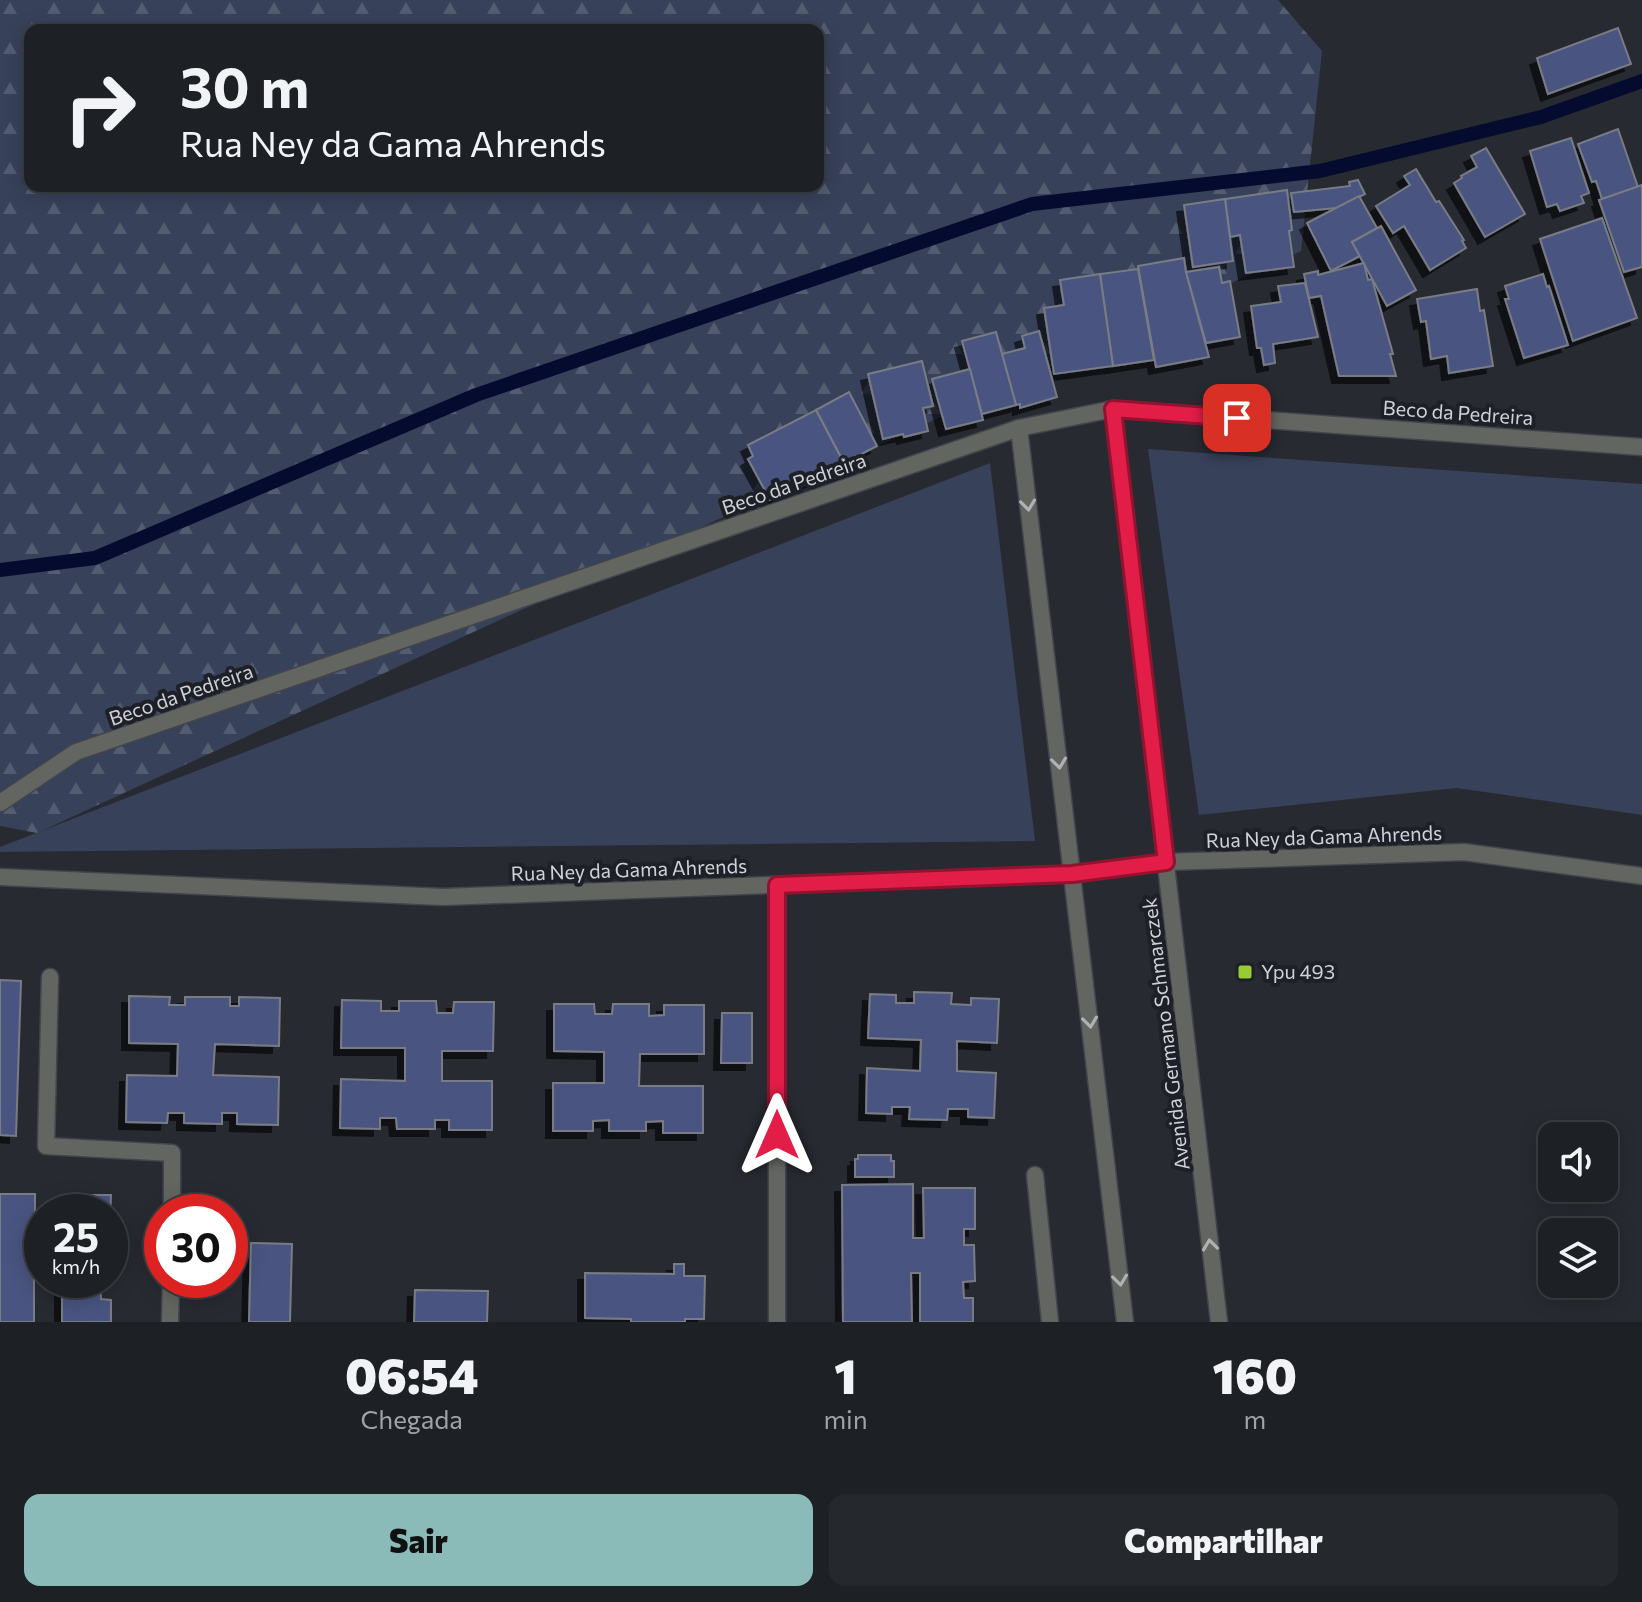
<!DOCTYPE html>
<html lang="pt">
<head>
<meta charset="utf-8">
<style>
  :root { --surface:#1d2025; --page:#25282d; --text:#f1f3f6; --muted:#a0a3a7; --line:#3b3e42; --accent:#8bbbb9 }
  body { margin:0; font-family:Commissioner,sans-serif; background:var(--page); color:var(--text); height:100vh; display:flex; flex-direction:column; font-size:30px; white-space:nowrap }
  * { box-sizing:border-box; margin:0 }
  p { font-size:26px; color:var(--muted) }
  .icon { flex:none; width:44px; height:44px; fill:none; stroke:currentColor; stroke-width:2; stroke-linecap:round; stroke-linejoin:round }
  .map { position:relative; height:1322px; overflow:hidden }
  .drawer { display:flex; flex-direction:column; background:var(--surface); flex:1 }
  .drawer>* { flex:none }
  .top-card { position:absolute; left:24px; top:24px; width:800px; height:168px; border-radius:16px; box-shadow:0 4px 20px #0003,0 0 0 2px var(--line); background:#1d2025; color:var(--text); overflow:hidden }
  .buttons { position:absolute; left:1538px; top:1122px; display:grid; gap:16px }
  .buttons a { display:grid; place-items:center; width:80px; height:80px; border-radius:16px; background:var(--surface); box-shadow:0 4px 20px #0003,0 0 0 2px var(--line); font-size:40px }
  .speed { position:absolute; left:24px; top:1194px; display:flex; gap:16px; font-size:40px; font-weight:700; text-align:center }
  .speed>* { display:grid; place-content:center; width:104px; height:104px; border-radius:50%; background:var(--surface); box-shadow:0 4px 20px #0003,0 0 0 2px var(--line); line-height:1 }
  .speed small { font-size:20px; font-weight:400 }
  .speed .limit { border:12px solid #d22; background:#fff; color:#111 }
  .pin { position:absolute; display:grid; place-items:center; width:68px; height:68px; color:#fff; margin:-34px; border-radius:16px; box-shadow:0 4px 12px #0006 }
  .me { position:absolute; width:88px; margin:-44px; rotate:0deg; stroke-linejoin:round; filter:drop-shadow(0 0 6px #0008) }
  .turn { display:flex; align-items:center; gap:28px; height:168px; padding:0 24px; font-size:36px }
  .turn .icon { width:104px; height:104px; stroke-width:2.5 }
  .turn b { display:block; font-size:56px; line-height:68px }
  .eta { display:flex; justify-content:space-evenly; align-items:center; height:136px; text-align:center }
  .eta b { font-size:48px; font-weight:800; line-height:56px }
  .primary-button { display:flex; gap:16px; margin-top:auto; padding:16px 24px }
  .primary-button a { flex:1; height:92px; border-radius:16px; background:var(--accent); color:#111; font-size:32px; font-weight:800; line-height:92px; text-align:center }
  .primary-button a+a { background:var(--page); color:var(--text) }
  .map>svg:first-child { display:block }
  .grass { fill:#38415a }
  .forest { fill:url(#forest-firs); fill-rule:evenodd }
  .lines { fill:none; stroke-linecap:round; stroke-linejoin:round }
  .stream { stroke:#050a2f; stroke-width:14 }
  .building { fill:#485580; stroke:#797c85; stroke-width:2; filter:url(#shadow) }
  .street-casing { stroke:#42454c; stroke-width:19 }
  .street { stroke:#636561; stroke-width:16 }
  .oneway { stroke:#b0b1b4 }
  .route-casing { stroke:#92132f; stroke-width:20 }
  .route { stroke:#e11d48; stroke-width:14 }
  .poi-dot { fill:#99cb36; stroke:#1e2027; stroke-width:3 }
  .labels { text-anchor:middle; stroke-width:8; stroke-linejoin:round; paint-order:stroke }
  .street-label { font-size:20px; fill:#d1d2d7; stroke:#1e2027 }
  .poi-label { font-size:20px; fill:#d1d2d7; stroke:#1e2027; text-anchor:start }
</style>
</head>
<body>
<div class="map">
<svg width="1642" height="1322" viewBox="0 0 1642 1322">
  <defs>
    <pattern id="forest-firs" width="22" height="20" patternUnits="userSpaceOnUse" patternTransform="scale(2)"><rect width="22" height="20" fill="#38415a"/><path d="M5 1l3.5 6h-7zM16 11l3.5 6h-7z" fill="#545c71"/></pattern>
    <filter id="shadow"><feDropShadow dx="-7" dy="7" stdDeviation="0" flood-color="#0009"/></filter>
  </defs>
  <rect width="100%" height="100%" fill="#272a31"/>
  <g class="grass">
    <polygon points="1148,449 1642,484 1642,815 1457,788 1199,815"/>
    <polygon points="990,463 1035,841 0,852 0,847"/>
  </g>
  <path class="forest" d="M0,0H1278L1322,51L1301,251L37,833L0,826ZM30,30H818V186H30Z"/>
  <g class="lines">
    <polyline class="stream" points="0,570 95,558 476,395 1032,204 1320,171 1541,117 1642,81"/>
  </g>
  <g class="building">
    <polygon points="1618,28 1631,64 1548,94 1537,58"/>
    <polygon points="1618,129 1638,187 1602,199 1596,181 1592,182 1578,144"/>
    <polygon points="1571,138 1589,193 1581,196 1584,203 1560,211 1557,204 1547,207 1530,151"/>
    <polygon points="1486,148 1525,214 1485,237 1454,183 1462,178 1461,176 1477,167 1471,156"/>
    <polygon points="1416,169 1436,202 1439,201 1464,240 1462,241 1466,248 1430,270 1404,226 1393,233 1376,206 1410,185 1404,176"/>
    <polygon points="1358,180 1365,194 1337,208 1294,212 1291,193 1350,186 1349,182"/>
    <polygon points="1642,185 1642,267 1624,272 1599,200"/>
    <polygon points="1287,190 1292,230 1289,231 1294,267 1246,273 1240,235 1230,237 1225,199"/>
    <polygon points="1359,196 1377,228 1352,242 1360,256 1331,271 1307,223"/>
    <polygon points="1225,199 1233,261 1193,267 1184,205"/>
    <polygon points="1602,218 1637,318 1573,341 1540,239"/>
    <polygon points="1381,226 1416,290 1387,306 1352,242"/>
    <polygon points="1184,258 1186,272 1209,357 1156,367 1138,266"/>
    <polygon points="1364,263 1368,280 1372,279 1393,354 1390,354 1396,376 1339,376 1321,296 1309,298 1304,274 1318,271 1318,275"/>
    <polygon points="1219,267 1222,283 1230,281 1240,337 1206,343 1186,272"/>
    <polygon points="1138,269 1154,360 1113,366 1100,274"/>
    <polygon points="1100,274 1113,366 1054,374 1044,308 1064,305 1060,280"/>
    <polygon points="1543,274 1547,287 1549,286 1568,345 1524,358 1505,299 1509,299 1505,286"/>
    <polygon points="1305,283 1318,337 1273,344 1275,363 1264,365 1261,348 1257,348 1251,306 1281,302 1278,286"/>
    <polygon points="1477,289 1480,311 1484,310 1493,366 1449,373 1447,356 1431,359 1426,321 1421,322 1417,299"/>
    <polygon points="1039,331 1057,397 1020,408 1020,404 1016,405 1002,354 1025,348 1022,336"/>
    <polygon points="996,332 1016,405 982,414 962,341"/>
    <polygon points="922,361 933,406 923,408 928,431 904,437 903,434 883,439 868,374"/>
    <polygon points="970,369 983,420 946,429 932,379"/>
    <polygon points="849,392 877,446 844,463 816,410"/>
    <polygon points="816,410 848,471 823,485 818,477 794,490 791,485 784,489 785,492 770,500 748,459 753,456 748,445"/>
    <polygon points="0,980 21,981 16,1136 0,1135"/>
    <polygon points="914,992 952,993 951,1004 971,1005 971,998 999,999 997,1043 957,1041 957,1071 996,1073 994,1118 968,1117 968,1109 948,1109 947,1120 909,1119 910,1107 892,1107 892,1114 866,1113 867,1068 920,1071 921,1040 868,1038 870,994 896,995 896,1003 914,1003"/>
    <polygon points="129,996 170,997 169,1005 185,1005 185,997 230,997 230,1006 239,1006 239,997 280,998 279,1046 215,1044 213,1075 279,1077 278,1125 237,1124 237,1113 222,1113 222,1124 184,1123 184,1113 168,1113 167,1123 126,1122 127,1075 177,1076 178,1044 129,1043"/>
    <polygon points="342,1000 381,1001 381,1011 399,1011 399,1001 436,1001 437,1013 453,1013 454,1002 494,1002 493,1051 442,1051 442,1081 492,1081 492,1130 449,1130 449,1120 435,1120 435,1129 397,1129 396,1118 380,1118 380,1129 340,1128 341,1079 405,1081 405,1048 341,1048"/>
    <polygon points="554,1004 594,1004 595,1014 612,1014 613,1004 649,1004 649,1016 664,1015 664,1005 704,1005 704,1054 640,1054 639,1086 703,1086 703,1133 663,1133 663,1121 646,1122 646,1131 609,1131 609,1120 593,1121 593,1131 553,1131 553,1083 604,1083 604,1052 554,1051"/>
    <polygon points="722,1013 752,1013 752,1063 721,1063"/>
    <polygon points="858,1155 891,1155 891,1161 894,1161 894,1177 855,1177 855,1159 858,1159"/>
    <polygon points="913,1184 913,1238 924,1238 923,1188 975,1188 975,1229 964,1229 964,1245 974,1245 975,1281 963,1282 964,1298 973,1298 973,1322 920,1322 920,1273 911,1273 912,1322 843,1322 842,1185"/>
    <polygon points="0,1194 35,1194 35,1235 42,1235 42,1272 34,1272 34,1322 0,1322"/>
    <polygon points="61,1195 111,1195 110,1223 110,1212 61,1212"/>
    <polygon points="110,1242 112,1242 112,1281 100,1281 101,1299 111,1300 111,1322 62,1322 62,1280 110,1280"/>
    <polygon points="251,1243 292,1244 290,1322 249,1322"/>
    <polygon points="674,1264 684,1264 684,1276 705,1276 704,1319 685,1319 685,1322 631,1322 631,1319 585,1318 585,1273 674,1274"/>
    <polygon points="415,1290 488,1291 487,1322 414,1322"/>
  </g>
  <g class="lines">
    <g class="street-casing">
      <g id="street">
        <polyline points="1113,409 1219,1322"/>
        <polyline points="1019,428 1125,1322"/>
        <polyline points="0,803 76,752 1019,428 1113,409 1642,447"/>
        <polyline points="0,877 443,897 1072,874 1166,862 1464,852 1642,876"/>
        <polyline points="777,885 777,1322"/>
        <polyline points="50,977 46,1146 172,1153 172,1212"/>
        <polyline points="1035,1175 1050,1322"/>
        <polyline points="170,1322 171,1280"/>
      </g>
    </g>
    <use href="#street" class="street"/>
  </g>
  <defs><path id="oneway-chevron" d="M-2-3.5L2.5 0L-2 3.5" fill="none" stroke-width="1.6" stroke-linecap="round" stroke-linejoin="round" transform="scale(2)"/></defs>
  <g class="oneway">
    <use href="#oneway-chevron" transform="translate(1028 505) rotate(83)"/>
    <use href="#oneway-chevron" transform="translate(1059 763) rotate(83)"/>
    <use href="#oneway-chevron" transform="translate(1090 1022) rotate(83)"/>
    <use href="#oneway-chevron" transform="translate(1210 1245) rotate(-97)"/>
    <use href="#oneway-chevron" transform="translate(1120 1280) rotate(83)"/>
  </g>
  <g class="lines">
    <g class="route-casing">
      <polyline id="route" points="777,1135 777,885 1072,874 1166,862 1113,409 1237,418"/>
    </g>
    <use href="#route" class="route"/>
  </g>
  <rect class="poi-dot" x="1237" y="964" width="16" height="16" rx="4"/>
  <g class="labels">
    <g class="street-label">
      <text transform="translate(1458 413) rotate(4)" y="7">Beco da Pedreira</text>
      <text transform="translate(794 484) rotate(-19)" y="7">Beco da Pedreira</text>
      <text transform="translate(181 695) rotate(-19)" y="7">Beco da Pedreira</text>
      <text transform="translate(1324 837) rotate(-2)" y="7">Rua Ney da Gama Ahrends</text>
      <text transform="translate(629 870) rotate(-2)" y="7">Rua Ney da Gama Ahrends</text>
      <text transform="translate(1166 1034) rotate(-97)" y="7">Avenida Germano Schmarczek</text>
    </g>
    <g class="poi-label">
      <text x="1261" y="979">Ypu 493</text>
    </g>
  </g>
</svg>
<div class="buttons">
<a><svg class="icon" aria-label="sound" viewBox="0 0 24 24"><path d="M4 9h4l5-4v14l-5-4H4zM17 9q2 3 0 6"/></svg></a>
<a><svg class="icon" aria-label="layers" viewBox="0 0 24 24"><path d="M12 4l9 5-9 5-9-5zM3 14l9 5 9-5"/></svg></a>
</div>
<div class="speed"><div>25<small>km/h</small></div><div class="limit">30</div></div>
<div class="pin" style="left:1237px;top:418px;background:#d93025"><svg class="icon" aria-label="arrive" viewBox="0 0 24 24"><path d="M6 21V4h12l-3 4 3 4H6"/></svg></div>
<svg class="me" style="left:777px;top:1135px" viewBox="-20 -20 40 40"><path d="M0-17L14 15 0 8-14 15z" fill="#e11d48" stroke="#fff" stroke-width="4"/></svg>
<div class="top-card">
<div class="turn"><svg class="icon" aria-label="right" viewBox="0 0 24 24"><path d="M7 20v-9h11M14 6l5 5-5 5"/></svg><div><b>30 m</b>Rua Ney da Gama Ahrends</div></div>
</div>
</div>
<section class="drawer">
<div class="eta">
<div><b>06:54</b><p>Chegada</p></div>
<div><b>1</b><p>min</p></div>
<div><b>160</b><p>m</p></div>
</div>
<div class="primary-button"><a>Sair</a><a>Compartilhar</a></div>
</section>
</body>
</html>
